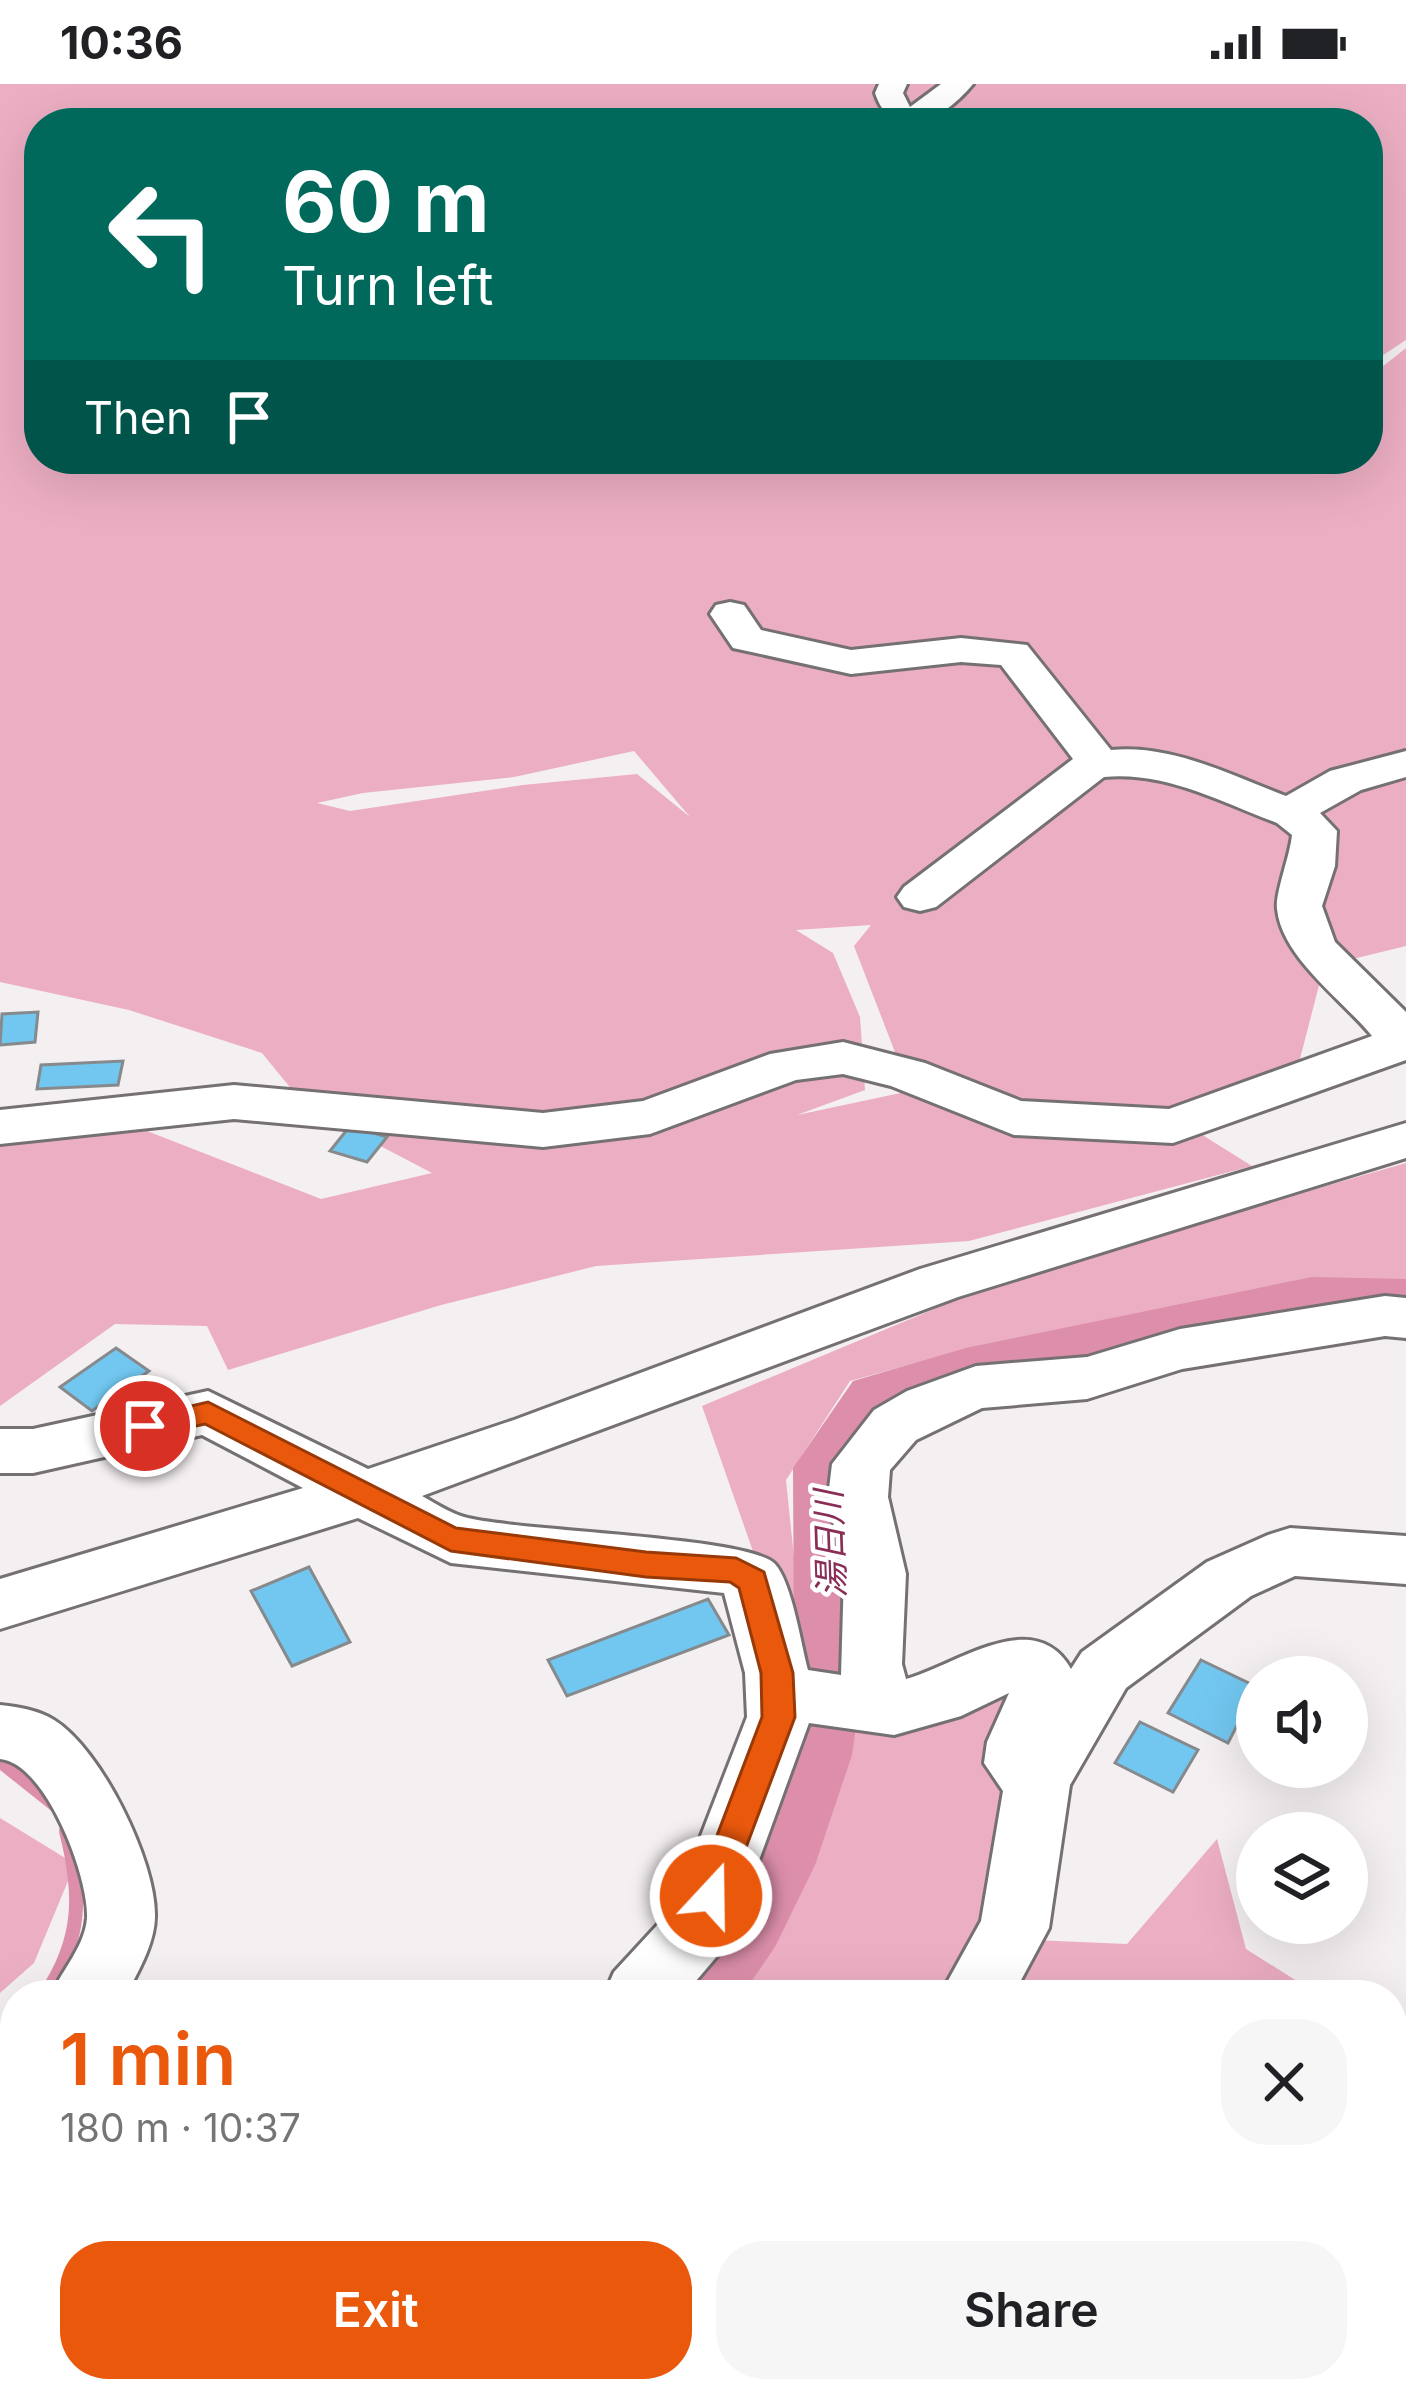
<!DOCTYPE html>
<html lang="en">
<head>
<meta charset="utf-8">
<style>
  :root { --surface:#fff; --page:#f6f6f6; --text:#202124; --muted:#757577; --accent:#ea580c }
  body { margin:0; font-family:Inter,"Noto Sans JP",sans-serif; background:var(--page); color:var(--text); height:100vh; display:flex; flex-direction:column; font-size:45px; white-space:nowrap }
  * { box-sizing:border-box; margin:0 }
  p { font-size:39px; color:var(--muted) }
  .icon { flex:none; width:66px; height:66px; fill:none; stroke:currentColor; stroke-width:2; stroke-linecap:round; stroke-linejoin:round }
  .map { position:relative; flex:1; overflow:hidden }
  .details { position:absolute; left:0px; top:1896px; width:1407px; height:423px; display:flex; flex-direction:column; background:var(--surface); border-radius:48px 48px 0 0; box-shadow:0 12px 48px #0002 }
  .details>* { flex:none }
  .banner { position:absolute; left:24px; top:24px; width:1359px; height:366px; border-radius:48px; box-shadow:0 12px 48px #0002; background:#00695c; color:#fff; overflow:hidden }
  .buttons { position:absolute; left:1236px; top:1572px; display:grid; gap:24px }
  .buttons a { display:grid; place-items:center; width:132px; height:132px; border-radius:50%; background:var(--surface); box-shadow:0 12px 48px #0002; font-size:60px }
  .pin { position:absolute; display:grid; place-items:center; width:102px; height:102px; color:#fff; margin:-51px; border:6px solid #fff; border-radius:50%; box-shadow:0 3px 12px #0007 }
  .me { position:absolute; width:132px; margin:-66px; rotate:21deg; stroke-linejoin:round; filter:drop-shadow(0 0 9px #0008) }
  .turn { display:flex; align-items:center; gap:42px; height:252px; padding:0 60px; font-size:54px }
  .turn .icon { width:156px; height:156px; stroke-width:2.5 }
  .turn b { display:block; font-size:84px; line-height:102px }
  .then { display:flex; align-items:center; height:114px; padding:0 60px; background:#0003; gap:24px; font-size:45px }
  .round { display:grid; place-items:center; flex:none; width:126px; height:126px; border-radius:48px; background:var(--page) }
  .headline { display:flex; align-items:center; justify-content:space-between; height:204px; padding:0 60px }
  h1 { font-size:72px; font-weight:600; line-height:90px; color:var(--accent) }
  .cta { display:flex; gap:24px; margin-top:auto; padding:24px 60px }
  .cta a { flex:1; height:138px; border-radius:48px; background:var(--accent); color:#fff; font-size:48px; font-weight:600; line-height:138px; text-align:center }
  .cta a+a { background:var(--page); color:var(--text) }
  .status { display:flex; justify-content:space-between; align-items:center; height:84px; padding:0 60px; background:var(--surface); direction:ltr }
  .status svg { height:33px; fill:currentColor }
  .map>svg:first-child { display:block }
  .green { fill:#ecaec3; fill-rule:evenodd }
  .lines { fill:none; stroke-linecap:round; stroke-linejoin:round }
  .stream { stroke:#dc8eaa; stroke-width:14 }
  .river { fill:#dc8eaa; fill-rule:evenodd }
  .building { fill:#72c7f0; stroke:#868a8d; stroke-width:3 }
  .minor-casing { stroke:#757072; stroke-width:6 }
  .minor { fill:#fff; fill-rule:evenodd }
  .route { fill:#ea580c; stroke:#983908; stroke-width:3 }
  .labels { text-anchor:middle; stroke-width:9; stroke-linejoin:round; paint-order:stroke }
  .water-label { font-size:36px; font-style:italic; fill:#892e56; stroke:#fff }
</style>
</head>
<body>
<div class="status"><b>10:36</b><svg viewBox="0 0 49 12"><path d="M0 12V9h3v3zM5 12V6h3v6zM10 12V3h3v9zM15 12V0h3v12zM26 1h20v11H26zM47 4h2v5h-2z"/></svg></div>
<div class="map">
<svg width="1406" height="2317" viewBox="0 0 1406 2317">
  <rect width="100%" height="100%" fill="#f4eff0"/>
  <g class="green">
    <path d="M0,0H1406V256L1368,281V39H39V375H1368V294L1406,264V862L1324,882L1294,998L1196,1047L1252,1082L969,1157L596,1182L441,1221L228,1286L207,1242L115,1240L0,1322V1057L147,1047L321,1115L432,1089L306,1023L262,969L129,926L0,898ZM634,667L690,733L637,690L523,701L350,727L317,719L363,709L514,693ZM871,841L854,862L910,1007L797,1031L865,1006L860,933L833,869L796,846Z"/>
    <polygon points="1406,1079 1406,1204 1288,1208 967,1265 850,1297 786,1396 806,1591 755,1473 702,1322 1018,1190"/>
    <polygon points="1029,1599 1008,1855 1127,1860 1217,1755 1246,1865 1319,1911 680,1911 834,1632"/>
    <polygon points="0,1734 75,1780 34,1879 0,1909"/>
    <polygon points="1406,1942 1406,2317 325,2317 340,2304 1392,2304 1392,1957"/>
    <polygon points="15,2142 15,2304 229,2304 218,2317 0,2317 0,2151"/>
  </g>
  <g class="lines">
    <g class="stream">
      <polyline points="0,1677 54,1720"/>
      <path d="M45,1911C82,1856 82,1810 66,1747"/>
      <polyline points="0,1972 15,1952"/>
    </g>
    <g class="river">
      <polygon points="1312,1193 1406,1195 1406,1241 1312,1239 967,1312 901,1333 862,1388 867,1563 852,1671 815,1781 775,1863 742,1911 650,1911 662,1885 719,1813 759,1725 776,1671 794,1563 793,1384 853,1297 966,1264"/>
      <polygon points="222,2304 320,2304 315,2317 217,2317"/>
    </g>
  </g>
  <g class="building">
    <polygon points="38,928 35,958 0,961 2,930"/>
    <polygon points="123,977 118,1001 37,1005 41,981"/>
    <polygon points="350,1042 387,1053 367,1078 330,1067"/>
    <polygon points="116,1264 149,1287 92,1327 60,1303"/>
    <polygon points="309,1483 350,1558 292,1582 251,1507"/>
    <polygon points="708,1515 729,1551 567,1612 548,1576"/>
    <polygon points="1201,1576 1257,1603 1228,1659 1168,1629"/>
    <polygon points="1140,1638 1198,1666 1173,1708 1115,1679"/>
  </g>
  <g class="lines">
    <g class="minor-casing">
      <g id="minor">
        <path d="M879,0H907L903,9L910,23L941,0H973C946,33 894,66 875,9Z"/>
        <path d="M730,518L744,521L761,546L851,566L961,554L1027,561L1111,666C1171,660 1231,691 1286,712L1330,687L1406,667V693L1361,706L1320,729L1337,747L1335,782L1322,822L1335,858L1406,928V976L1173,1059L1014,1051L891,1002L843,990L796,996L650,1050L543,1063L234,1035L0,1060V1026L234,1001L543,1029L643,1017L770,970L843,958L925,979L1021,1017L1169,1025L1372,952C1342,915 1282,874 1277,825C1275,809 1290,772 1292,751L1277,739C1221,718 1165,687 1104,693L936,823L920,827L904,823L897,813L904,803L1073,675L1001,581L961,578L851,590L747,567L733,564L710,530L716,521Z"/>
        <path d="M1406,1039V1074L958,1213L422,1412C435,1419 450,1429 464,1433C519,1448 749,1452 775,1480C792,1499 801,1560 808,1586L841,1591L844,1490L828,1413L832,1380L874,1326L907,1307L976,1282L1087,1273L1180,1245L1385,1212L1406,1214V1254L1385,1252L1182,1285L1087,1315L982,1324L916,1356L890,1386L888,1413L906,1490L902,1580L906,1595C955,1582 1034,1520 1071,1585L1082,1568L1207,1478L1268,1451L1290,1444L1406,1452V1500L1295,1492L1251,1512L1126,1604L1070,1701L1049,1844L1013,1911H940L981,1837L1003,1707L984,1679L987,1658L1009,1609L961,1632L894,1651L809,1639L735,1842L724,1864L684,1911H604L614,1888L673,1824L747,1633L745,1589L724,1509L451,1479L358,1434L0,1545V1495L303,1404L202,1351L33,1389H0V1345H33L208,1307L368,1385L514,1336L920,1185Z"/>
        <path d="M0,1621C18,1623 38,1626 54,1636C101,1665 156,1777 155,1832C155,1859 138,1888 126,1911H51C62,1886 85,1862 87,1834C89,1793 46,1679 0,1675Z"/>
        <polygon points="15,1963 15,2043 0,2049 0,1969"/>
        <polygon points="173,2304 261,2304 255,2317 167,2317"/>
        <polygon points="688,2304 774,2304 768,2317 682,2317"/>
      </g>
    </g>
    <use href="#minor" class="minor"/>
  </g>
  <polygon class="route" points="208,1318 456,1444 646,1468 736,1474 764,1488 793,1589 795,1633 724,1822 711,1827 699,1822 694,1812 762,1633 761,1589 739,1504 730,1498 646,1493 451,1467 205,1340 145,1353 135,1350 131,1342 135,1335"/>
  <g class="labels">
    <g class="water-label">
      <text transform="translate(830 1460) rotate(-92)" y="13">湯日川</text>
    </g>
  </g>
</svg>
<div class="buttons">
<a><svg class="icon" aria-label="sound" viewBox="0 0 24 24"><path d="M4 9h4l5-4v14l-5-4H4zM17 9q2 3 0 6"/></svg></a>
<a><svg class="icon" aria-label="layers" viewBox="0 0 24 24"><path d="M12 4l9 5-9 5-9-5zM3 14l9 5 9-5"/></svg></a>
</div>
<div class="pin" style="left:145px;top:1342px;background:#d93025"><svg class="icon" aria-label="arrive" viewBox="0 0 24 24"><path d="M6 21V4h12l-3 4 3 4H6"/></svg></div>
<svg class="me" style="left:711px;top:1812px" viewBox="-20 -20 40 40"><circle r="17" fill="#ea580c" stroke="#fff" stroke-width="3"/><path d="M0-11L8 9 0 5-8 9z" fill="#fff"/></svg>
<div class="banner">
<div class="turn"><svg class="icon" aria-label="left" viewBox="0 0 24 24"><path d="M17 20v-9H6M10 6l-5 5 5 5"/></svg><div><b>60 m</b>Turn left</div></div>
<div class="then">Then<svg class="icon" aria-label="arrive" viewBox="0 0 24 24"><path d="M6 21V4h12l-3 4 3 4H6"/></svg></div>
</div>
<section class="details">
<div class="headline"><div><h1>1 min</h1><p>180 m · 10:37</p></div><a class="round"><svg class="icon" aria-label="close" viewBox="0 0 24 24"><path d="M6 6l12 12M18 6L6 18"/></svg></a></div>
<div class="cta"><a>Exit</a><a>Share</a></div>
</section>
</div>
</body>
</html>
